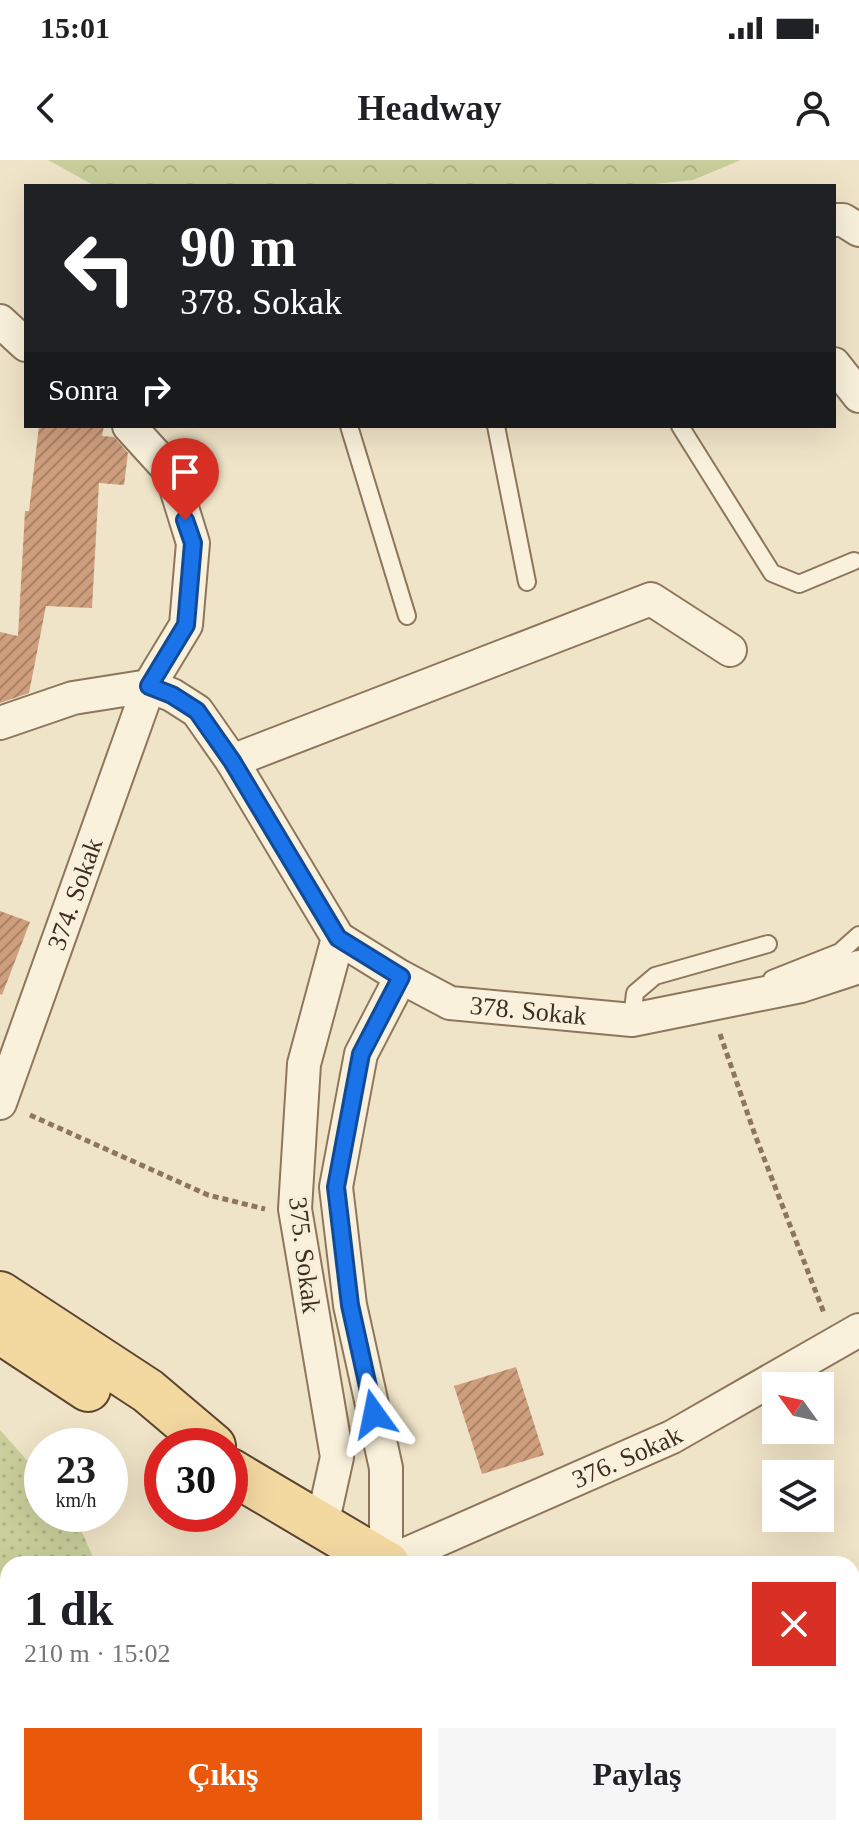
<!DOCTYPE html>
<html lang="tr">
<head>
<meta charset="utf-8">
<style>
  :root { --surface:#fff; --page:#f6f6f6; --text:#202124; --muted:#757577; --accent:#ea580c }
  body { margin:0; font-family:"Times New Roman",serif; background:var(--page); color:var(--text); height:100vh; display:flex; flex-direction:column; font-size:30px; white-space:nowrap }
  * { box-sizing:border-box; margin:0 }
  p { font-size:26px; color:var(--muted) }
  .icon { flex:none; width:44px; height:44px; fill:none; stroke:currentColor; stroke-width:2; stroke-linecap:round; stroke-linejoin:round }
  .map { position:relative; flex:1; overflow:hidden }
  .details { position:absolute; left:0px; top:1396px; width:860px; height:280px; display:flex; flex-direction:column; background:var(--surface); border-radius:24px 24px 0 0; box-shadow:0 8px 32px #0002 }
  .details>* { flex:none }
  .hud { position:absolute; left:24px; top:24px; width:812px; height:244px; border-radius:0px; box-shadow:0 8px 32px #0002; background:#202124; color:#fff; overflow:hidden }
  .needle { width:52px; rotate:303deg }
  .fabs { position:absolute; left:762px; top:1212px; display:grid; gap:16px }
  .fabs a { display:grid; place-items:center; width:72px; height:72px; border-radius:0px; background:var(--surface); box-shadow:0 8px 32px #0002; font-size:40px }
  .speed { position:absolute; left:24px; top:1268px; display:flex; gap:16px; font-size:40px; font-weight:700; text-align:center }
  .speed>* { display:grid; place-content:center; width:104px; height:104px; border-radius:50%; background:var(--surface); box-shadow:0 8px 32px #0002; line-height:1 }
  .speed small { font-size:20px; font-weight:400 }
  .speed .limit { border:12px solid #d22; background:#fff; color:#111 }
  .pin { position:absolute; display:grid; place-items:center; width:68px; height:68px; color:#fff; margin:-82px -34px; border-radius:50% 50% 50% 0; rotate:-45deg; box-shadow:0 0 8px #0007 }
  .pin .icon { rotate:45deg }
  .me { position:absolute; width:88px; margin:-44px; rotate:348deg; stroke-linejoin:round; filter:drop-shadow(0 0 6px #0008) }
  .turn { display:flex; align-items:center; gap:28px; height:168px; padding:0 24px; font-size:36px }
  .turn .icon { width:104px; height:104px; stroke-width:2.5 }
  .turn b { display:block; font-size:56px; line-height:68px }
  .then { display:flex; align-items:center; height:76px; padding:0 24px; background:#0003; gap:16px; font-size:30px }
  .round { display:grid; place-items:center; flex:none; width:84px; height:84px; border-radius:0px; background:var(--page) }
  .head { display:flex; align-items:center; justify-content:space-between; height:136px; padding:0 24px }
  h1 { font-size:48px; font-weight:700; line-height:60px }
  .button { display:flex; gap:16px; margin-top:auto; padding:16px 24px }
  .button a { flex:1; height:92px; border-radius:0px; background:var(--accent); color:#fff; font-size:32px; font-weight:700; line-height:92px; text-align:center }
  .button a+a { background:var(--page); color:var(--text) }
  .status { display:flex; justify-content:space-between; align-items:center; height:56px; padding:0 40px; background:var(--surface); direction:ltr }
  .status svg { height:22px; fill:currentColor }
  header { display:flex; justify-content:space-between; align-items:center; height:104px; padding:0 24px; background:var(--surface); font-size:36px; font-weight:700 }
  .map>svg:first-child { display:block }
  .grass { fill:url(#grass-dots) }
  .forest { fill:url(#forest-crowns) }
  .building { fill:url(#building-hatch) }
  .lines { fill:none; stroke-linecap:round; stroke-linejoin:round }
  .service-casing { stroke:#8d765c; stroke-width:20 }
  .minor-casing { stroke:#8d765c; stroke-width:36 }
  .primary-casing { stroke:#5b4430; stroke-width:48 }
  .path { stroke:#8d765c; stroke-width:5; stroke-dasharray:6 4; stroke-linecap:butt }
  .service { stroke:#faf1dc; stroke-width:16 }
  .minor { stroke:#faf1dc; stroke-width:32 }
  .primary { stroke:#f3d9a0; stroke-width:44 }
  .route-casing { stroke:#114b97; stroke-width:20 }
  .route { stroke:#1a73e8; stroke-width:14 }
  .labels { text-anchor:middle; stroke-width:6; stroke-linejoin:round; paint-order:stroke }
  .street-label { font-size:26px; fill:#3d2e20; stroke:#f7eed8 }
</style>
</head>
<body>
<div class="status"><b>15:01</b><svg viewBox="0 0 49 12"><path d="M0 12V9h3v3zM5 12V6h3v6zM10 12V3h3v9zM15 12V0h3v12zM26 1h20v11H26zM47 4h2v5h-2z"/></svg></div>
<header><svg class="icon" aria-label="back" viewBox="0 0 24 24"><path d="M15 5l-7 7 7 7"/></svg>Headway<svg class="icon" aria-label="person" viewBox="0 0 24 24"><circle cx="12" cy="8" r="4"/><path d="M4 21q1-7 8-7t8 7"/></svg></header>
<div class="map">
<svg width="859" height="1676" viewBox="0 0 859 1676">
  <defs>
    <pattern id="grass-dots" width="8" height="8" patternUnits="userSpaceOnUse" patternTransform="scale(2)"><rect width="8" height="8" fill="#c9cf9b"/><path d="M2 2h.1M6 6h.1" fill="none" stroke="#aeb285" stroke-width="1.8" stroke-linecap="round"/></pattern>
    <pattern id="forest-crowns" width="20" height="18" patternUnits="userSpaceOnUse" patternTransform="scale(2)"><rect width="20" height="18" fill="#c9cf9b"/><path d="M2 6a3 3 0 1 1 6 0M12 15a3 3 0 1 1 6 0" fill="none" stroke="#aeb285"/></pattern>
    <pattern id="building-hatch" width="6" height="6" patternUnits="userSpaceOnUse" patternTransform="scale(2)"><rect width="6" height="6" fill="#cf9f7d"/><path d="M-1 1l2-2M0 6l6-6M5 7l2-2" fill="none" stroke="#a98266"/></pattern>
  </defs>
  <rect width="100%" height="100%" fill="#f0e4c8"/>
  <g class="grass">
    <polygon points="0,1270 42,1317 42,1354 74,1354 96,1404 8,1404 8,1586 0,1576"/>
    <polygon points="72,1668 365,1668 382,1676 78,1676"/>
  </g>
  <polygon class="forest" points="48,0 741,0 693,20 634,26 95,26"/>
  <g class="building">
    <polygon points="39,266 104,266 102,276 114,277 128,293 124,325 99,323 92,448 46,446 29,533 0,543 0,472 18,476 25,351 29,351"/>
    <polygon points="0,751 30,762 2,835 0,834"/>
    <polygon points="516,1207 544,1295 482,1314 454,1226"/>
  </g>
  <g class="lines">
    <g class="service-casing">
      <g id="service">
        <polyline points="349,266 407,456"/>
        <polyline points="496,266 527,422"/>
        <polyline points="680,266 772,413 799,424 854,401"/>
        <polyline points="772,819 840,792 859,775"/>
        <polyline points="632,860 635,833 655,816 768,784"/>
      </g>
    </g>
    <g class="minor-casing">
      <g id="minor">
        <polyline points="834,60 843,60 859,70"/>
        <polyline points="0,161 26,185"/>
        <polyline points="834,204 859,236"/>
        <path id="s1" d="M0,563L73,538L149,526L172,535L197,551L232,601L338,778L401,817L450,843L632,860L801,826L859,807"/>
        <polyline points="232,601 651,439 730,490"/>
        <path id="s2" d="M401,817L361,894L336,1027L350,1145L386,1308V1403L672,1277L859,1170"/>
        <path id="s3" d="M0,943L149,526L186,465L193,383L171,312L129,266"/>
        <polyline points="322,1365 337,1297 295,1049 304,904 338,778"/>
        <polyline points="788,1668 788,1676"/>
      </g>
    </g>
    <g class="primary-casing">
      <g id="primary">
        <polyline points="0,1134 148,1231 213,1286"/>
        <polyline points="0,1171 88,1229"/>
        <polyline points="230,1311 387,1404"/>
        <polyline points="852,1614 859,1616"/>
      </g>
    </g>
    <g class="path">
      <polyline points="720,874 755,975 824,1153"/>
      <polyline points="30,955 208,1035 265,1049"/>
    </g>
    <use href="#service" class="service"/>
    <use href="#minor" class="minor"/>
    <use href="#primary" class="primary"/>
  </g>
  <g class="lines">
    <g class="route-casing">
      <polyline id="route" points="185,360 193,383 186,465 149,526 172,535 197,551 232,601 338,778 401,817 361,894 336,1027 350,1145 374,1254"/>
    </g>
    <use href="#route" class="route"/>
  </g>
  <g class="labels">
    <g class="street-label">
      <text dy="9" stroke="none"><textPath href="#s3" startOffset="222">374. Sokak</textPath></text>
      <text dy="9" stroke="none"><textPath href="#s1" startOffset="684">378. Sokak</textPath></text>
      <text transform="translate(305 1095) rotate(83)" y="9">375. Sokak</text>
      <text dy="9" stroke="none"><textPath href="#s2" startOffset="866">376. Sokak</textPath></text>
    </g>
  </g>
</svg>
<div class="fabs">
<a><svg class="needle" viewBox="-14 -14 28 28"><path d="M0-13l5 13h-10z" fill="#e53935"/><path d="M0 13l5-13h-10z" fill="#757577"/></svg></a>
<a><svg class="icon" aria-label="layers" viewBox="0 0 24 24"><path d="M12 4l9 5-9 5-9-5zM3 14l9 5 9-5"/></svg></a>
</div>
<div class="speed"><div>23<small>km/h</small></div><div class="limit">30</div></div>
<div class="pin" style="left:185px;top:360px;background:#d93025"><svg class="icon" aria-label="arrive" viewBox="0 0 24 24"><path d="M6 21V4h12l-3 4 3 4H6"/></svg></div>
<svg class="me" style="left:374px;top:1254px" viewBox="-20 -20 40 40"><path d="M0-17L14 15 0 8-14 15z" fill="#1a73e8" stroke="#fff" stroke-width="4"/></svg>
<div class="hud">
<div class="turn"><svg class="icon" aria-label="left" viewBox="0 0 24 24"><path d="M17 20v-9H6M10 6l-5 5 5 5"/></svg><div><b>90 m</b>378. Sokak</div></div>
<div class="then">Sonra<svg class="icon" aria-label="right" viewBox="0 0 24 24"><path d="M7 20v-9h11M14 6l5 5-5 5"/></svg></div>
</div>
<section class="details">
<div class="head"><div><h1>1 dk</h1><p>210 m · 15:02</p></div><a class="round" style="background:#d93025;color:#fff"><svg class="icon" aria-label="close" viewBox="0 0 24 24"><path d="M6 6l12 12M18 6L6 18"/></svg></a></div>
<div class="button"><a>Çıkış</a><a>Paylaş</a></div>
</section>
</div>
</body>
</html>
